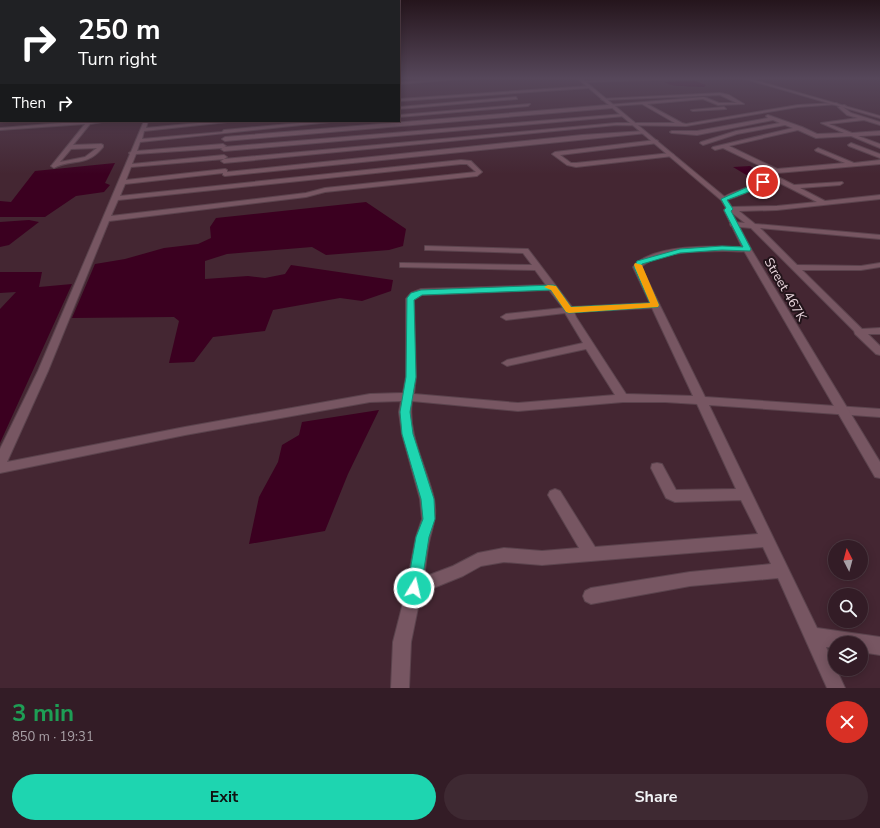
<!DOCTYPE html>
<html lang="en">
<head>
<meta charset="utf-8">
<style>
  :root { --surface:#331c26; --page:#3e2932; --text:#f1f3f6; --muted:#a9a1a7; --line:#4e3a43; --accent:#1ed5b0 }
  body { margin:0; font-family:"Nunito Sans",sans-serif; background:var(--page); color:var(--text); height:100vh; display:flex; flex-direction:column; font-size:15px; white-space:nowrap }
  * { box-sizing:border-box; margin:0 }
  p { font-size:13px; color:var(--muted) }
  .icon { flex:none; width:22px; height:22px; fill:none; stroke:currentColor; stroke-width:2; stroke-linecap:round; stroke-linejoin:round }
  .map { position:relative; height:688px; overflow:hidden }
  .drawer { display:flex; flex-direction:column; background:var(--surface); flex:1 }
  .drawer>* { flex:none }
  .banner { position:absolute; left:0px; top:0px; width:400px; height:122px; box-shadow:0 2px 10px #0003,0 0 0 1px var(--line); background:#202124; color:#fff; overflow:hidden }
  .needle { width:26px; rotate:354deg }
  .buttons { position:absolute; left:828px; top:540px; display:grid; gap:8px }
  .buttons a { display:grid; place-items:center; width:40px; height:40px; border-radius:50%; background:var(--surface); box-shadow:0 2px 10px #0003,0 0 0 1px var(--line); font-size:20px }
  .pin { position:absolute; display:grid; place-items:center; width:34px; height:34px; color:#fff; margin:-17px; border:2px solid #fff; border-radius:50%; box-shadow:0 1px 4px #0007 }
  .me { position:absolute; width:44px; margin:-22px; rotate:9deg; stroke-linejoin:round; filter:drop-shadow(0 0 3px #0008) }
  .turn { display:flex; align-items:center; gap:14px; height:84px; padding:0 12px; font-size:18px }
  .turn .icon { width:52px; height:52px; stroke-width:2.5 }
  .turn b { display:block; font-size:28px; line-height:34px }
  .then { display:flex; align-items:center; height:38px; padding:0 12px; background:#0003; gap:8px; font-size:15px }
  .round { display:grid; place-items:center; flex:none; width:42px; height:42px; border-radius:21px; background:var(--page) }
  .summary { display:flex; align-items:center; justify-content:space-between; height:68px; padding:0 12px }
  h1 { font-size:24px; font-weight:700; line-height:30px; color:#1e9e55 }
  .primary-button { display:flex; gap:8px; margin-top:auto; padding:8px 12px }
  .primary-button a { flex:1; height:46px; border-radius:24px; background:var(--accent); color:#111; font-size:16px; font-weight:700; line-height:46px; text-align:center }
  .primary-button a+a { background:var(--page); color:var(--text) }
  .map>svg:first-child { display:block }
  .water { fill:#3b0020 }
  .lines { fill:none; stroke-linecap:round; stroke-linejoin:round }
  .street-casing { stroke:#5b434d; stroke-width:2 }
  .secondary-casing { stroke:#5b434d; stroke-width:2 }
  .street { fill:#775662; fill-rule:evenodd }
  .secondary { fill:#775662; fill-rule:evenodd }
  .route { fill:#1ed5b0; stroke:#148a72 }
  .slow { fill:#f59e0b }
  .labels { text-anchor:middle; stroke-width:4; stroke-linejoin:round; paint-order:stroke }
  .street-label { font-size:13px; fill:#ebd8df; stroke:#22141a }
</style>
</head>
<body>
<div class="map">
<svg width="880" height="688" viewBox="0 0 880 688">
  <rect width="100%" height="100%" fill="#442632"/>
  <g class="water">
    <path d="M695,81L706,85L704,87C691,86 675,88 664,82Z"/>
    <polygon points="115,163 105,183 110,185 104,192 76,196 45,217 0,217 0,201 11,202 35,171"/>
    <polygon points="750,166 763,174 753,179 733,167"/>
    <polygon points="366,202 406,229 403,246 389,250 326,255 312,247 227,254 205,261 205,279 248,276 265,278 285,274 291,265 393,280 391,291 362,301 340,298 273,310 265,331 213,337 194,362 169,363 179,321 174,317 72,318 95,264 125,259 164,248 198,244 211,238 210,227 216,218"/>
    <polygon points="29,220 39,222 9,245 0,247 0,222"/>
    <polygon points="0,272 42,272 39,287 72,284 0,443 0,309 16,292 0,293"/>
    <polygon points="379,410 348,474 325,531 249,544 259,497 278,462 282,445 299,435 302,422"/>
  </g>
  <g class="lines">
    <g class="street-casing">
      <g id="street">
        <polygon points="460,78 475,78 399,84 399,82"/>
        <polygon points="696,78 729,78 582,82 584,81"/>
        <polygon points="590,86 589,88 399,101 399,99"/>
        <polygon points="720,93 729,95 744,104 718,105 703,99 647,104 682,123 686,124 798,105 836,103 838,104 798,107 686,126 616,125 224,163 221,161 224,159 616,123 675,123 642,104 613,106 612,108 225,141 222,139 225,137 704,97 719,103 737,103 720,95 603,100 601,99"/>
        <polygon points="516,97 517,99 399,109 399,107"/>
        <polygon points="530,104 528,106 399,117 399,115"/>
        <path d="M844,105L846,106L843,107L851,113L880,122V125L864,120L829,124L852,133L880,131V135L858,136L880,144V148L851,136L816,138L798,130L729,146L777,169L845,163L816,151L815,150L818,148L854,163L880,160V164L777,173L774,175L794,185L842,182L843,183L840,185L800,188L825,201L880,195V199L777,210L739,211L755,224L880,235V239L760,228L797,265L861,266L880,263V267L861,270H802L862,329L880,328V334H868L880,346V355L876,354L855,334L854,331L751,228L731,226L730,224L734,222L745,223L727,209L730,207L777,206L817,202L770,178C758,189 740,196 724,201L721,199C729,192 743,190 752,185C761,180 764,174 771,171L723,148L715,150L712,148L713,147L793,128L785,125L737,134L703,145L700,143L701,142L736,131L780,123L773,120L697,135L672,133L670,132L672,131H697L768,118L766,116L768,115L802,127L817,134L844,133L821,123L858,118L847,115L838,107Z"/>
        <rect x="0" y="107" width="1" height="2"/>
        <polygon points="724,107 726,109 693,111 691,110"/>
        <polygon points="623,114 625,116 224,151 221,149 224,147"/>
        <path d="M87,121H108L90,124L73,145L101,144L103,145V147C86,168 72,158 54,168L51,166L52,165L85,124L0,130V128ZM97,148L85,157L60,162L71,149Z"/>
        <path d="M144,121H148L146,128L220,121H237L144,131L142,139L222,132L224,130L322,121H340L140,142L137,151L223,144L226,146L223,148L136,154L132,164L224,155L227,157L224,159L131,167L126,180L225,169L227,170V172L582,135L644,131L647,133L225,176L223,175V173L125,184L120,196L461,160L471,161L482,172L477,176L325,192L306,197L109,221L48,371L7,462L185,427L370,394L403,393L406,377V299L411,293L421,289L546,285L535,270L400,267V263H403L532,265L523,253L428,250H425V246L528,249L572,307L650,303L633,267C652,243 718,246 747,247L751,249L750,251C742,252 733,251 725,251C702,251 659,251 641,267L705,397L880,409V417L709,405L817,628L880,637V655L861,652V643H835V648L826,647L845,688H827L778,578L690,586L591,604L585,601L583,596L585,591L591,588L690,572L771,564L763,547L542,565L504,562L481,566L463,576L421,593L411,642L409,688H391L393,642L404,599L416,537L422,519L420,499L402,434L399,412L401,401L370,402L185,435L0,473V449L38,371L130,154L129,153L131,152ZM461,164H467L476,172L325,188L306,193L111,216L118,200ZM549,290L563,308L506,314L501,317L506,320L565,313L583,343L507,360L502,363L507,366L586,349L615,395L518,403L414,394L416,377L414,300L422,295ZM652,308L693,396L626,394L576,317L574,312ZM412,401L518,411L623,402H665L697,404L736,489L676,490L662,464L657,463L652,464L651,468L666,498L675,502L741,500L758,534L595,547L560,491L555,489L550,491L548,495L579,548L542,551L504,548L478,553L453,566L424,577C426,564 427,550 430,538C434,522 437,516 434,499C427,467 407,435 412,401Z"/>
        <polygon points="656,140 658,141 658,143 560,155 571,163 576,163 671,153 674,155 673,156 576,167 567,165 552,154 555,152"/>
        <polygon points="851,143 880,154 880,158 849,146 848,145"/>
      </g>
    </g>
    <g class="secondary-casing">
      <g id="secondary">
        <polygon points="577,78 581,78 726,198 733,209 731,211 751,249 880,462 880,478 875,477 743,249 724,210 726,208 721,200"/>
        <polygon points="742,78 747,78 880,116 880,118"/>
      </g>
    </g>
    <use href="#street" class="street"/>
    <use href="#secondary" class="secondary"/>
  </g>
  <linearGradient id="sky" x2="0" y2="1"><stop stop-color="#25151c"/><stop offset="0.45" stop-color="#56475a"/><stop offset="1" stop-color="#56475a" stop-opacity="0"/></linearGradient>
  <rect width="880" height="174" fill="url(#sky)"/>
  <polygon class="route" points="763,180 765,183 751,191 727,200 733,209 731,211 751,249 750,251 722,250 680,253 642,264 641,267 659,305 658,307 569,313 566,312 551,290 422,295 414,300 416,377 410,412 413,434 434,499 435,519 429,537 421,588 419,593 414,595 409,593 407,588 416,537 423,519 421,499 402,434 400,412 406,377 407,298 411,293 421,290 553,285 556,286 571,307 650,303 634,267 637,261 680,249 722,246 743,247 724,210 726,208 721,199"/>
  <polygon class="slow" points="635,263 642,265 659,305 658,307 569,313 566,312 551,290 544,287 548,285 556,286 571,307 650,303 634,265"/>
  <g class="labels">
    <g class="street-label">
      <text transform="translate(786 289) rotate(60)" y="5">Street 467K</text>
    </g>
  </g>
</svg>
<div class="buttons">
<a><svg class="needle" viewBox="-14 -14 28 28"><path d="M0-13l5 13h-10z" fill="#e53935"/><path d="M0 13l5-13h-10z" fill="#a9a1a7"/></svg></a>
<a><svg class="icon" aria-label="search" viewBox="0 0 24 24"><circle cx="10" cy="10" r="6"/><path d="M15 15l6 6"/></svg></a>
<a><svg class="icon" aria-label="layers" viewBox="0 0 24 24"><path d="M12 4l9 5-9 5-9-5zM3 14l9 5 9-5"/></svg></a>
</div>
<div class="pin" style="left:763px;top:182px;background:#d93025"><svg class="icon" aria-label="arrive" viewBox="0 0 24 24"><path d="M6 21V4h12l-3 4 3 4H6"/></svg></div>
<svg class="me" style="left:414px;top:588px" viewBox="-20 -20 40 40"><circle r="17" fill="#1ed5b0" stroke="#fff" stroke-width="3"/><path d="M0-11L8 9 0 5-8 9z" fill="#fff"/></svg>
<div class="banner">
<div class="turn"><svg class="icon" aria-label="right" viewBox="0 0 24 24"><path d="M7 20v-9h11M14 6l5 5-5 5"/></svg><div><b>250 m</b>Turn right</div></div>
<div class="then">Then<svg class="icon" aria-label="right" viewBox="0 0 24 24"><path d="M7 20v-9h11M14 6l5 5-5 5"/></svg></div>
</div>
</div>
<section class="drawer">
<div class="summary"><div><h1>3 min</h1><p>850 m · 19:31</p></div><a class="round" style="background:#d93025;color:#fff"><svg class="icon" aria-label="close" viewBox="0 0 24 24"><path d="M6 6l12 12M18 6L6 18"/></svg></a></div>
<div class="primary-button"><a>Exit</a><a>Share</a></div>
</section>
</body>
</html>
